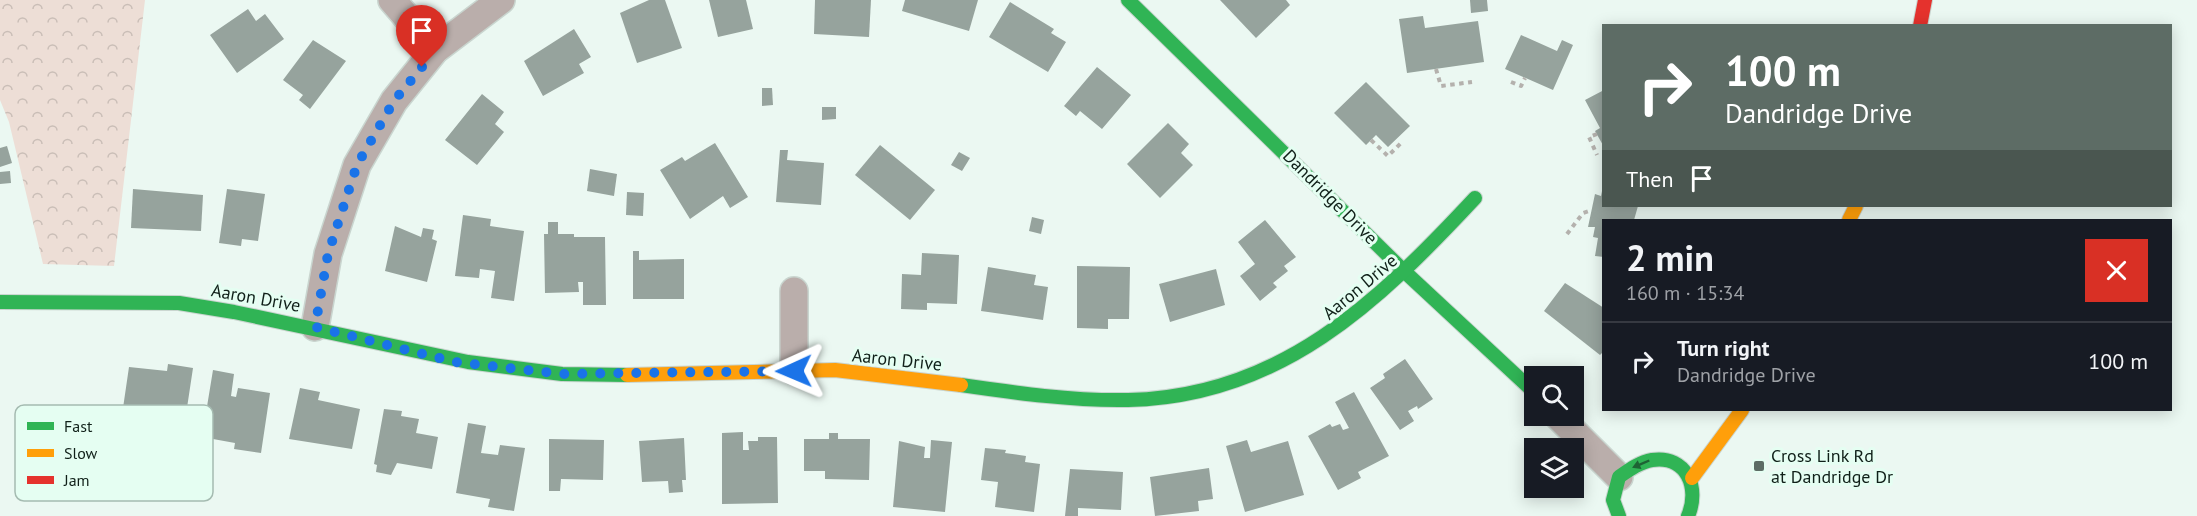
<!DOCTYPE html>
<html lang="en">
<head>
<meta charset="utf-8">
<style>
  :root { --surface:#171b24; --page:#20242c; --text:#f1f3f6; --muted:#9ea1a6; --line:#363941 }
  body { margin:0; font-family:"PT Sans",sans-serif; background:var(--page); color:var(--text); height:100vh; display:flex; flex-direction:column; font-size:22px; white-space:nowrap }
  * { box-sizing:border-box; margin:0 }
  p { font-size:20px; color:var(--muted) }
  .icon { flex:none; width:33px; height:33px; fill:none; stroke:currentColor; stroke-width:2; stroke-linecap:round; stroke-linejoin:round }
  .map { position:relative; flex:1; overflow:hidden }
  .panel { position:absolute; left:1602px; top:219px; width:570px; height:192px; display:flex; flex-direction:column; background:var(--surface); border-radius:0px; box-shadow:0 3px 15px #0003 }
  .panel>* { flex:none }
  .guide { position:absolute; left:1602px; top:24px; width:570px; height:183px; border-radius:0px; box-shadow:0 3px 15px #0003; background:#5d6c65; color:#fff; overflow:hidden }
  .controls { position:absolute; left:1524px; top:366px; display:grid; gap:12px }
  .controls a { display:grid; place-items:center; width:60px; height:60px; border-radius:0px; background:var(--surface); box-shadow:0 3px 15px #0003; font-size:30px }
  .pin { position:absolute; display:grid; place-items:center; width:51px; height:51px; color:#fff; margin:-62px -26px; border-radius:50% 50% 50% 0; rotate:-45deg; box-shadow:0 0 6px #0007 }
  .pin .icon { rotate:45deg }
  .me { position:absolute; width:66px; margin:-33px; rotate:269deg; stroke-linejoin:round; filter:drop-shadow(0 0 4px #0008) }
  .turn { display:flex; align-items:center; gap:21px; height:126px; padding:0 24px; font-size:27px }
  .turn .icon { width:78px; height:78px; stroke-width:2.5 }
  .turn b { display:block; font-size:42px; line-height:51px }
  .then { display:flex; align-items:center; height:57px; padding:0 24px; background:#0003; gap:12px; font-size:22px }
  .round { display:grid; place-items:center; flex:none; width:63px; height:63px; border-radius:0px; background:var(--page) }
  .summary { display:flex; align-items:center; justify-content:space-between; height:102px; padding:0 24px }
  h1 { font-size:36px; font-weight:600; line-height:45px }
  ul { padding:0; list-style:none }
  li { display:flex; align-items:center; gap:18px; height:78px; padding:0 24px; border-top:2px solid var(--line) }
  li div { flex:1 }
  li b { display:block; font-size:22px }
  li em { font-style:normal }
  .map>svg:first-child { display:block }
  .forest { fill:url(#forest-crowns) }
  .building { fill:#96a39d }
  .lines { fill:none; stroke-linecap:round; stroke-linejoin:round }
  .street-casing { stroke:#c9d5cf; stroke-width:30 }
  .fast-casing { stroke:#c9d5cf; stroke-width:16 }
  .slow-casing { stroke:#c9d5cf; stroke-width:16 }
  .jam-casing { stroke:#c9d5cf; stroke-width:16 }
  .path { stroke:#b4b1ad; stroke-width:4; stroke-dasharray:4.5 4.5; stroke-linecap:butt }
  .street { stroke:#baaeab; stroke-width:27 }
  .fast { stroke:#30b455; stroke-width:14 }
  .slow { stroke:#ff9f0a; stroke-width:14 }
  .jam { stroke:#e5322d; stroke-width:14 }
  .oneway { fill:#1e6334 }
  .route { stroke:#1a73e8; stroke-width:10; stroke-dasharray:0 18 }
  .poi-dot { fill:#5d6c65; stroke:#e5fef2; stroke-width:2 }
  .labels { text-anchor:middle; stroke-width:6; stroke-linejoin:round; paint-order:stroke }
  .street-label { font-size:18px; fill:#102019; stroke:#e5fef2 }
  .poi-label { font-size:18px; fill:#102019; stroke:#e5fef2; text-anchor:start }
  .key { fill:#e5fef2; stroke:#a5bbb1; stroke-width:1.5 }
  .key-label { font-size:16px; fill:#102019 }
</style>
</head>
<body>
<div class="map">
<svg width="2197" height="516" viewBox="0 0 2197 516">
  <defs>
    <pattern id="forest-crowns" width="20" height="18" patternUnits="userSpaceOnUse" patternTransform="scale(1.5)"><rect width="20" height="18" fill="#edded6"/><path d="M2 6a3 3 0 1 1 6 0M12 15a3 3 0 1 1 6 0" fill="none" stroke="#cabeb7"/></pattern>
  </defs>
  <rect width="100%" height="100%" fill="#ebf8f2"/>
  <polygon class="forest" points="0,0 145,0 114,266 43,264 9,122 0,100"/>
  <g class="building">
    <polygon points="649,0 665,0 682,48 637,63 620,13"/>
    <polygon points="709,0 746,0 753,29 718,37"/>
    <polygon points="815,0 871,0 869,37 814,34"/>
    <polygon points="905,0 978,0 969,31 902,11"/>
    <polygon points="1220,0 1286,0 1290,5 1256,38"/>
    <polygon points="1470,0 1487,0 1488,11 1471,13"/>
    <polygon points="1010,2 1054,29 1051,33 1066,42 1048,72 989,37"/>
    <polygon points="248,9 256,21 265,14 284,39 237,73 210,35"/>
    <polygon points="1423,16 1425,28 1478,21 1484,62 1407,73 1399,19"/>
    <polygon points="574,29 591,57 579,64 584,73 543,96 524,61"/>
    <polygon points="1521,35 1557,51 1562,40 1573,45 1553,90 1505,69"/>
    <polygon points="313,40 346,61 310,109 299,100 303,95 283,80"/>
    <polygon points="1097,67 1131,95 1102,129 1080,111 1076,116 1064,106"/>
    <polygon points="1366,82 1410,126 1388,147 1376,135 1366,145 1334,113"/>
    <polygon points="762,88 772,88 773,105 762,106"/>
    <polygon points="1604,90 1604,147 1595,131 1600,128 1585,100"/>
    <polygon points="482,94 504,112 495,124 504,132 477,165 445,140"/>
    <polygon points="822,107 836,107 836,119 822,120"/>
    <polygon points="1168,123 1189,144 1181,153 1193,165 1160,198 1127,164"/>
    <polygon points="715,143 748,197 730,208 723,196 690,219 660,170 682,157 685,161"/>
    <polygon points="880,145 935,190 910,220 855,175"/>
    <polygon points="7,146 12,163 0,167 0,148"/>
    <polygon points="780,150 788,150 787,160 824,163 821,205 776,202"/>
    <polygon points="959,152 970,158 962,171 951,165"/>
    <polygon points="590,169 617,174 614,196 587,191"/>
    <polygon points="10,171 11,183 0,184 0,172"/>
    <polygon points="133,189 203,195 201,231 131,228"/>
    <polygon points="227,189 265,194 258,241 242,239 241,246 219,243"/>
    <polygon points="1602,191 1604,206 1638,206 1634,220 1604,220 1604,257 1595,256 1598,238 1593,237 1595,227 1588,227 1595,194 1601,196"/>
    <polygon points="627,192 644,193 643,216 626,215"/>
    <polygon points="463,215 491,219 490,226 524,231 514,301 491,298 495,271 480,269 479,278 455,276"/>
    <polygon points="1032,217 1044,220 1041,234 1029,231"/>
    <polygon points="1265,220 1296,257 1284,266 1288,271 1273,283 1277,287 1260,301 1240,276 1255,264 1238,242"/>
    <polygon points="548,222 558,222 558,234 574,234 574,237 605,237 606,305 583,305 583,282 578,282 579,292 545,293 544,234 548,234"/>
    <polygon points="395,226 421,237 423,228 434,230 432,239 437,241 427,282 385,271"/>
    <polygon points="633,251 639,251 639,260 684,259 684,299 633,299"/>
    <polygon points="922,253 959,255 957,304 927,303 927,310 901,309 902,274 921,275"/>
    <polygon points="1077,266 1130,267 1129,319 1108,319 1108,329 1077,328"/>
    <polygon points="988,267 1036,275 1034,285 1048,287 1043,320 981,311"/>
    <polygon points="1216,269 1225,305 1170,322 1159,284"/>
    <polygon points="1565,283 1604,308 1604,351 1600,355 1544,311"/>
    <polygon points="1405,359 1433,399 1418,409 1417,406 1408,411 1414,421 1400,430 1370,388 1385,378 1383,374"/>
    <polygon points="168,364 193,368 185,421 166,419 167,414 123,408 129,367 167,371"/>
    <polygon points="213,370 234,374 231,396 236,397 238,388 270,393 261,453 234,449 235,443 202,437"/>
    <polygon points="300,388 320,392 318,400 360,409 352,449 289,439"/>
    <polygon points="1354,392 1389,456 1358,472 1361,478 1338,490 1308,436 1330,424 1332,427 1340,424 1343,430 1349,428 1335,402"/>
    <polygon points="384,409 402,411 401,416 419,419 416,433 438,437 432,469 397,463 391,475 376,472 377,465 374,464"/>
    <polygon points="468,423 486,426 481,453 498,455 500,445 525,448 514,511 488,507 490,499 456,493"/>
    <polygon points="743,432 743,450 749,450 748,441 758,441 758,437 777,437 778,503 722,504 722,433"/>
    <polygon points="829,433 838,433 838,439 870,439 869,480 825,479 825,471 804,471 804,439 829,439"/>
    <polygon points="684,438 686,480 682,480 683,492 669,493 668,481 642,482 639,441"/>
    <polygon points="549,439 604,440 603,480 561,479 560,491 549,491"/>
    <polygon points="931,440 952,442 945,512 893,507 899,441 925,447 924,458 930,458"/>
    <polygon points="1247,440 1251,452 1288,441 1304,495 1245,512 1226,446"/>
    <polygon points="985,448 1006,450 1005,453 1026,456 1025,462 1040,464 1034,512 995,507 998,482 981,480"/>
    <polygon points="1209,468 1213,499 1198,501 1199,511 1155,516 1150,477"/>
    <polygon points="1070,469 1123,472 1121,510 1078,508 1078,516 1065,516"/>
  </g>
  <g class="lines">
    <g class="street-casing">
      <g id="street">
        <polyline points="392,0 435,50"/>
        <polyline points="315,327 328,254 357,165 394,101 435,50 501,0"/>
        <polyline points="794,371 794,291"/>
        <polyline points="1558,416 1619,477"/>
      </g>
    </g>
    <g class="fast-casing">
      <g id="fast">
        <polyline points="1128,0 1406,273 1534,392"/>
        <polyline points="0,302 179,303 234,312 468,362 562,374 627,375"/>
        <path d="M961,385C1016,393 1072,401 1128,400C1280,397 1378,302 1475,198"/>
        <path d="M1619,516L1613,500L1619,477C1629,470 1640,462 1652,460C1687,455 1700,488 1688,516"/>
      </g>
    </g>
    <g class="slow-casing">
      <g id="slow">
        <polyline points="1849,220 1856,206"/>
        <polyline points="627,375 835,370 961,385"/>
        <polyline points="1692,478 1742,410"/>
      </g>
    </g>
    <g class="jam-casing">
      <polyline id="jam" points="1920,26 1925,0"/>
    </g>
    <g class="path">
      <polyline points="1436,69 1441,86 1472,82"/>
      <polyline points="1511,82 1521,86 1525,78"/>
      <polyline points="1597,134 1589,137 1597,155"/>
      <polyline points="1371,140 1388,156 1401,143"/>
      <polyline points="1567,234 1583,213 1592,210"/>
    </g>
    <use href="#street" class="street"/>
    <use href="#fast" class="fast"/>
    <use href="#slow" class="slow"/>
    <use href="#jam" class="jam"/>
  </g>
  <defs><path id="oneway-solid" d="M-6-.8H1V-3.2L6.5 0L1 3.2V.8H-6Z" transform="scale(1.5)"/></defs>
  <use class="oneway" href="#oneway-solid" transform="translate(1641 464) rotate(157)"/>
  <g class="lines">
    <polyline class="route" points="422,67 394,101 357,165 328,254 315,327 455,362 563,374 794,371"/>
  </g>
  <rect class="poi-dot" x="1753" y="460" width="12" height="12" rx="3"/>
  <g class="labels">
    <g class="street-label">
      <text transform="translate(1330 197) rotate(45)" y="6">Dandridge Drive</text>
      <text transform="translate(1360 287) rotate(-40)" y="6">Aaron Drive</text>
      <text transform="translate(256 298) rotate(10)" y="6">Aaron Drive</text>
      <text transform="translate(897 360) rotate(6)" y="6">Aaron Drive</text>
    </g>
    <g class="poi-label">
      <text x="1771" y="462">Cross Link Rd<tspan x="1771" dy="21">at Dandridge Dr</tspan></text>
    </g>
  </g>
  <rect x="15" y="405" width="198" height="96" rx="9" class="key"/>
  <rect x="27" y="422" width="27" height="8" fill="#30b455"/>
  <rect x="27" y="449" width="27" height="8" fill="#ff9f0a"/>
  <rect x="27" y="476" width="27" height="8" fill="#e5322d"/>
  <g class="key-label">
    <text x="64" y="432">Fast</text>
    <text x="64" y="459">Slow</text>
    <text x="64" y="486">Jam</text>
  </g>
</svg>
<div class="controls">
<a><svg class="icon" aria-label="search" viewBox="0 0 24 24"><circle cx="10" cy="10" r="6"/><path d="M15 15l6 6"/></svg></a>
<a><svg class="icon" aria-label="layers" viewBox="0 0 24 24"><path d="M12 4l9 5-9 5-9-5zM3 14l9 5 9-5"/></svg></a>
</div>
<div class="pin" style="left:422px;top:67px;background:#d93025"><svg class="icon" aria-label="arrive" viewBox="0 0 24 24"><path d="M6 21V4h12l-3 4 3 4H6"/></svg></div>
<svg class="me" style="left:794px;top:371px" viewBox="-20 -20 40 40"><path d="M0-17L14 15 0 8-14 15z" fill="#1a73e8" stroke="#fff" stroke-width="4"/></svg>
<div class="guide">
<div class="turn"><svg class="icon" aria-label="right" viewBox="0 0 24 24"><path d="M7 20v-9h11M14 6l5 5-5 5"/></svg><div><b>100 m</b>Dandridge Drive</div></div>
<div class="then">Then<svg class="icon" aria-label="arrive" viewBox="0 0 24 24"><path d="M6 21V4h12l-3 4 3 4H6"/></svg></div>
</div>
<section class="panel">
<div class="summary"><div><h1>2 min</h1><p>160 m · 15:34</p></div><a class="round" style="background:#d93025;color:#fff"><svg class="icon" aria-label="close" viewBox="0 0 24 24"><path d="M6 6l12 12M18 6L6 18"/></svg></a></div>
<ul>
<li><svg class="icon" aria-label="right" viewBox="0 0 24 24"><path d="M7 20v-9h11M14 6l5 5-5 5"/></svg><div><b>Turn right</b><p>Dandridge Drive</p></div><em>100 m</em></li>
</ul>
</section>
</div>
</body>
</html>
